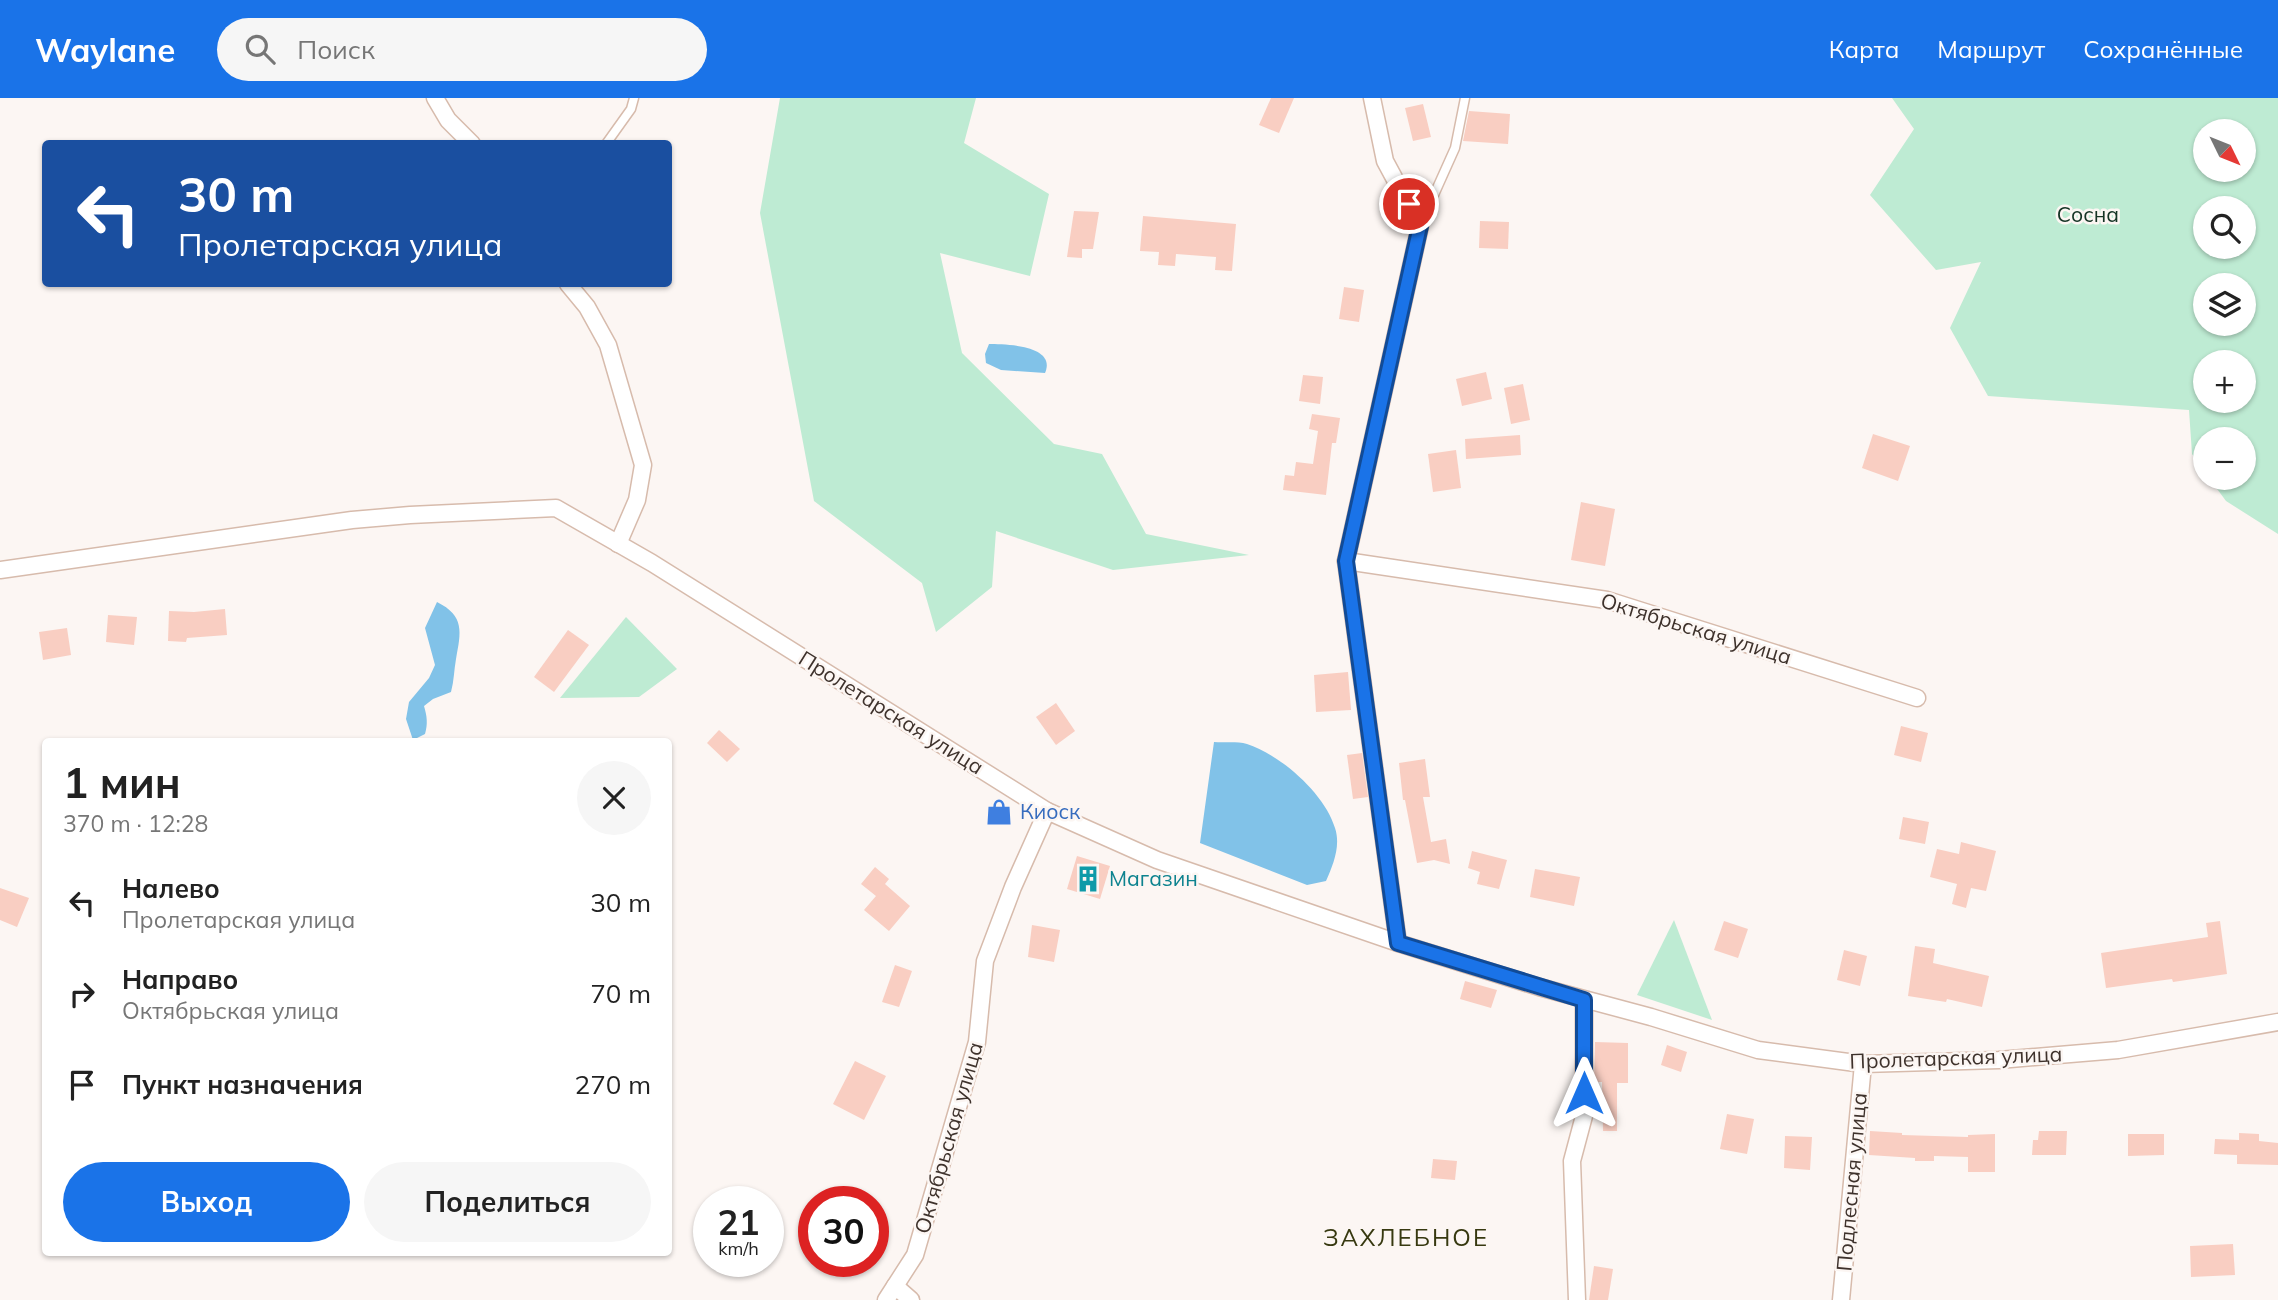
<!DOCTYPE html>
<html lang="ru">
<head>
<meta charset="utf-8">
<style>
  :root { --surface:#fff; --page:#f6f6f6; --text:#222; --muted:#767676; --accent:#1a73e8 }
  body { margin:0; font-family:Mulish,sans-serif; background:var(--page); color:var(--text); height:100vh; display:flex; flex-direction:column; font-size:26px; white-space:nowrap }
  * { box-sizing:border-box; margin:0 }
  p { font-size:23px; color:var(--muted) }
  .icon { flex:none; width:38px; height:38px; fill:none; stroke:currentColor; stroke-width:2; stroke-linecap:round; stroke-linejoin:round }
  .map { position:relative; flex:1; overflow:hidden }
  .details { position:absolute; left:42px; top:640px; width:630px; height:518px; display:flex; flex-direction:column; background:var(--surface); border-radius:7px; box-shadow:0 2px 5px #0004 }
  .details>* { flex:none }
  .hud { position:absolute; left:42px; top:42px; width:630px; height:147px; border-radius:7px; box-shadow:0 2px 5px #0004; background:#1a4fa0; color:#fff; overflow:hidden }
  .needle { width:46px; rotate:133deg }
  .controls { position:absolute; left:2193px; top:21px; display:grid; gap:14px }
  .controls a { display:grid; place-items:center; width:63px; height:63px; border-radius:50%; background:var(--surface); box-shadow:0 2px 5px #0004; font-size:35px }
  .speed { position:absolute; left:693px; top:1088px; display:flex; gap:14px; font-size:35px; font-weight:700; text-align:center }
  .speed>* { display:grid; place-content:center; width:91px; height:91px; border-radius:50%; background:var(--surface); box-shadow:0 2px 5px #0004; line-height:1 }
  .speed small { font-size:18px; font-weight:400 }
  .speed .limit { border:10px solid #d22; background:#fff; color:#111 }
  .pin { position:absolute; display:grid; place-items:center; width:60px; height:60px; color:#fff; margin:-30px; border:4px solid #fff; border-radius:50%; box-shadow:0 2px 7px #0007 }
  .me { position:absolute; width:77px; margin:-38px; rotate:0deg; stroke-linejoin:round; filter:drop-shadow(0 0 5px #0008) }
  .turn { display:flex; align-items:center; gap:24px; height:147px; padding:0 21px; font-size:32px }
  .turn .icon { width:91px; height:91px; stroke-width:2.5 }
  .turn b { display:block; font-size:49px; line-height:60px }
  .round { display:grid; place-items:center; flex:none; width:74px; height:74px; border-radius:37px; background:var(--page) }
  .overview { display:flex; align-items:center; justify-content:space-between; height:119px; padding:0 21px }
  h1 { font-size:42px; font-weight:700; line-height:52px }
  .button { display:flex; gap:14px; margin-top:auto; padding:14px 21px }
  .button a { flex:1; height:80px; border-radius:42px; background:var(--accent); color:#fff; font-size:28px; font-weight:700; line-height:80px; text-align:center }
  .button a+a { background:var(--page); color:var(--text) }
  ul { padding:0; list-style:none }
  li { display:flex; align-items:center; gap:21px; height:91px; padding:0 21px }
  li div { flex:1 }
  li b { display:block; font-size:26px }
  li em { font-style:normal }
  header { display:flex; align-items:center; gap:42px; box-sizing:border-box; height:98px; padding:0 35px; background:var(--accent); color:#fff }
  header strong { font-size:33px }
  nav { display:flex; gap:38px; margin-inline-start:auto; font-size:24px }
  .search { width:490px; height:63px; background:var(--page); display:flex; align-items:center; gap:18px; box-sizing:border-box; padding:0 24px; border-radius:38px; color:var(--muted); font-size:26px }
  .map>svg:first-child { display:block }
  .green { fill:#beebd3; fill-rule:evenodd }
  .water { fill:#81c2e8 }
  .building { fill:#f9cec2 }
  .lines { fill:none; stroke-linecap:round; stroke-linejoin:round }
  .lane-casing { stroke:#d7bbac; stroke-width:11 }
  .street-casing { stroke:#d7bbac; stroke-width:19 }
  .lane { stroke:#fff; stroke-width:8 }
  .street { stroke:#fff; stroke-width:16 }
  .route-casing { stroke:#114b97; stroke-width:18 }
  .route { stroke:#1a73e8; stroke-width:12 }
  .labels { text-anchor:middle; stroke-width:5; stroke-linejoin:round; paint-order:stroke }
  .park-label { font-size:21px; fill:#153425; stroke:#fcf6f3 }
  .street-label { font-size:21px; fill:#3e322c; stroke:#fcf6f3 }
  .shop-label { font-size:21px; fill:#366cbe; stroke:#fcf6f3; text-anchor:start }
  .culture-label { font-size:21px; fill:#0d838f; stroke:#fcf6f3; text-anchor:start }
  .quarter-label { font-size:24px; letter-spacing:2px; fill:#373910; stroke:#fcf6f3 }
</style>
</head>
<body>
<header>
<strong>Waylane</strong>
<div class="search"><svg class="icon" aria-label="search" viewBox="0 0 24 24"><circle cx="10" cy="10" r="6"/><path d="M15 15l6 6"/></svg>Поиск</div>
<nav><a>Карта</a><a>Маршрут</a><a>Сохранённые</a></nav>
</header>
<div class="map">
<svg width="2278" height="1202" viewBox="0 0 2278 1202">
  <rect width="100%" height="100%" fill="#fcf6f3"/>
  <g class="green">
    <polygon points="780,0 976,0 964,45 1049,96 1030,178 940,155 962,255 1054,346 1102,356 1146,436 1249,457 1113,472 996,433 992,489 936,534 922,485 814,403 760,115"/>
    <path d="M1892,0H2278V436L2226,403L2209,380H2244V341H2205V374L2192,356L2189,312L1988,298L1950,230L1981,164L1936,172L1870,97L1914,31ZM2205,33H2244V72H2205ZM2205,110H2244V149H2205ZM2205,187H2244V226H2205ZM2205,264H2244V303H2205Z"/>
    <polygon points="626,519 677,571 639,599 560,600"/>
    <polygon points="1674,822 1712,922 1637,897"/>
  </g>
  <g class="water">
    <path d="M989,246C1005,246 1057,247 1045,275L1001,272L986,265L985,256Z"/>
    <path d="M437,504C465,518 461,534 456,561C454,572 454,583 451,594L433,601L424,608C427,618 428,626 425,636L413,642L406,621L409,604L429,580L435,567L425,530Z"/>
    <path d="M1214,644C1224,645 1237,643 1247,646C1281,657 1325,696 1335,730C1341,748 1333,767 1326,783L1307,787L1200,745Z"/>
  </g>
  <g class="building">
    <polygon points="1271,0 1294,0 1279,35 1259,27"/>
    <polygon points="1423,6 1431,39 1413,43 1405,10"/>
    <polygon points="1469,13 1510,16 1508,46 1463,43"/>
    <polygon points="1074,113 1099,114 1093,151 1082,151 1082,160 1067,159"/>
    <polygon points="1143,118 1236,126 1232,173 1215,172 1216,159 1176,156 1175,168 1158,167 1159,154 1140,153"/>
    <polygon points="1480,123 1509,124 1508,151 1479,150"/>
    <polygon points="1344,189 1364,192 1359,224 1339,221"/>
    <polygon points="1486,274 1492,301 1462,308 1456,281"/>
    <polygon points="1303,277 1323,279 1320,306 1299,303"/>
    <polygon points="1523,286 1530,322 1511,326 1504,290"/>
    <polygon points="1312,316 1340,320 1336,345 1332,345 1326,397 1283,392 1285,377 1294,378 1296,364 1313,366 1318,333 1309,331"/>
    <polygon points="1873,336 1910,348 1898,383 1862,370"/>
    <polygon points="1520,337 1521,357 1466,361 1465,341"/>
    <polygon points="1456,352 1461,390 1433,394 1428,356"/>
    <polygon points="1581,404 1615,411 1605,468 1571,462"/>
    <polygon points="225,511 227,537 187,540 186,544 168,543 169,513 194,514"/>
    <polygon points="108,517 137,519 134,547 106,544"/>
    <polygon points="67,530 71,557 43,562 39,534"/>
    <polygon points="568,532 589,547 554,594 534,579"/>
    <polygon points="1348,574 1351,612 1316,614 1314,577"/>
    <polygon points="1056,605 1075,633 1056,647 1036,619"/>
    <polygon points="1901,628 1928,635 1921,664 1894,657"/>
    <polygon points="719,632 740,651 727,664 707,645"/>
    <polygon points="1362,655 1368,699 1353,701 1347,657"/>
    <polygon points="1425,661 1430,699 1423,699 1431,744 1446,741 1450,766 1434,762 1417,765 1405,702 1403,702 1399,665"/>
    <polygon points="993,702 1011,709 1004,726 986,718"/>
    <polygon points="1903,719 1929,724 1925,746 1899,741"/>
    <polygon points="1961,744 1996,753 1986,793 1971,790 1966,810 1952,806 1957,786 1930,779 1937,751 1959,756"/>
    <polygon points="1472,753 1507,762 1499,791 1477,786 1480,774 1468,770"/>
    <polygon points="1077,758 1110,768 1100,801 1067,791"/>
    <polygon points="875,769 889,781 885,786 910,808 889,833 864,812 876,798 861,786"/>
    <polygon points="1535,771 1580,779 1574,808 1530,799"/>
    <polygon points="0,790 29,800 17,829 0,822"/>
    <polygon points="1724,823 1748,831 1738,860 1714,852"/>
    <polygon points="2220,823 2227,876 2173,884 2172,881 2106,890 2101,855 2208,839 2206,825"/>
    <polygon points="1032,827 1060,832 1054,864 1028,859"/>
    <polygon points="1915,848 1935,851 1933,865 1989,878 1982,909 1947,901 1946,904 1908,898"/>
    <polygon points="1844,852 1867,858 1860,888 1837,882"/>
    <polygon points="895,867 912,873 899,909 882,904"/>
    <polygon points="1465,883 1497,892 1491,910 1460,901"/>
    <polygon points="1595,944 1628,945 1628,985 1617,985 1617,1033 1603,1033 1602,984 1594,984"/>
    <polygon points="1667,947 1687,954 1681,974 1661,967"/>
    <polygon points="855,963 886,978 864,1022 833,1006"/>
    <polygon points="1727,1016 1754,1021 1747,1056 1720,1051"/>
    <polygon points="1870,1033 1902,1035 1902,1037 1968,1039 1968,1037 1995,1036 1995,1074 1968,1074 1968,1059 1934,1058 1934,1063 1915,1063 1915,1060 1869,1057"/>
    <polygon points="2039,1033 2067,1033 2066,1057 2032,1057 2033,1042 2038,1042"/>
    <polygon points="2239,1035 2259,1036 2259,1043 2278,1045 2278,1067 2237,1066 2237,1057 2214,1056 2215,1041 2239,1042"/>
    <polygon points="2128,1036 2164,1036 2164,1057 2128,1058"/>
    <polygon points="1785,1038 1812,1039 1810,1072 1784,1070"/>
    <polygon points="1433,1061 1457,1063 1455,1082 1431,1080"/>
    <polygon points="2233,1146 2235,1177 2191,1179 2190,1148"/>
    <polygon points="1594,1168 1613,1171 1608,1202 1589,1202"/>
  </g>
  <g class="lines">
    <g class="lane-casing">
      <g id="lane">
        <polyline points="606,46 631,11 634,0"/>
        <polyline points="1420,128 1455,50 1465,0"/>
      </g>
    </g>
    <g class="street-casing">
      <g id="street">
        <polyline points="435,0 448,22 472,46"/>
        <polyline points="1372,0 1385,63 1420,128 1346,463 1398,845"/>
        <polyline points="568,186 587,209 608,247 643,367 637,402 618,446"/>
        <polyline points="1346,463 1607,502 1917,600"/>
        <polyline points="0,472 352,422 410,417 556,410 652,465 1047,713 1157,762 1398,845 1539,889 1651,919 1758,952 1863,966 1999,962 2118,952 2278,924"/>
        <polyline points="895,1188 911,1202"/>
        <polyline points="886,1202 915,1157 977,944 985,863 1013,789 1047,713"/>
        <polyline points="1577,1202 1572,1063 1584,1018 1584,902"/>
        <polyline points="1841,1202 1863,966"/>
      </g>
    </g>
    <use href="#lane" class="lane"/>
    <use href="#street" class="street"/>
  </g>
  <g class="lines">
    <g class="route-casing">
      <polyline id="route" points="1409,106 1420,128 1346,463 1398,845 1584,902 1584,995"/>
    </g>
    <use href="#route" class="route"/>
  </g>
  <defs>
    <g id="shop-bare" transform="scale(2.1)"><path d="M-5-2.5h2.3a2.7 3.5 0 0 1 5.4 0H5L5.5 6h-11ZM-1.5-2.5h3a1.5 2.3 0 0 0-3 0Z" fill="#3f7fe0" stroke="#fcf6f3" stroke-width="2.5" paint-order="stroke"/></g>
    <g id="building-bare" transform="scale(2.1)"><path d="M-4-6H4V6H1V3H-1V6H-4ZM-2.5-4.3h1.7v1.8h-1.7ZM.8-4.3h1.7v1.8H.8ZM-2.5-1h1.7V.8h-1.7ZM.8-1h1.7V.8H.8Z" fill="#0f9aa8" stroke="#fcf6f3" stroke-width="2.5" paint-order="stroke"/></g>
  </defs>
  <g fill-rule="evenodd">
    <use href="#shop-bare" x="999" y="714"/>
    <use href="#building-bare" x="1088" y="781"/>
  </g>
  <g class="labels">
    <g class="park-label">
      <text x="2088" y="124">Сосна</text>
    </g>
    <g class="street-label">
      <text transform="translate(1696 531) rotate(17)" y="7">Октябрьская улица</text>
      <text transform="translate(891 615) rotate(32)" y="7">Пролетарская улица</text>
      <text transform="translate(1956 960) rotate(-2)" y="7">Пролетарская улица</text>
      <text transform="translate(949 1040) rotate(-74)" y="7">Октябрьская улица</text>
      <text transform="translate(1852 1084) rotate(-85)" y="7">Подлесная улица</text>
    </g>
    <g class="shop-label">
      <text x="1020" y="721">Киоск</text>
    </g>
    <g class="culture-label">
      <text x="1109" y="788">Магазин</text>
    </g>
    <g class="quarter-label">
      <text x="1406" y="1148">ЗАХЛЕБНОЕ</text>
    </g>
  </g>
</svg>
<div class="controls">
<a><svg class="needle" viewBox="-14 -14 28 28"><path d="M0-13l5 13h-10z" fill="#e53935"/><path d="M0 13l5-13h-10z" fill="#767676"/></svg></a>
<a><svg class="icon" aria-label="search" viewBox="0 0 24 24"><circle cx="10" cy="10" r="6"/><path d="M15 15l6 6"/></svg></a>
<a><svg class="icon" aria-label="layers" viewBox="0 0 24 24"><path d="M12 4l9 5-9 5-9-5zM3 14l9 5 9-5"/></svg></a>
<a>+</a>
<a>−</a>
</div>
<div class="speed"><div>21<small>km/h</small></div><div class="limit">30</div></div>
<div class="pin" style="left:1409px;top:106px;background:#d93025"><svg class="icon" aria-label="arrive" viewBox="0 0 24 24"><path d="M6 21V4h12l-3 4 3 4H6"/></svg></div>
<svg class="me" style="left:1584px;top:995px" viewBox="-20 -20 40 40"><path d="M0-17L14 15 0 8-14 15z" fill="#1a73e8" stroke="#fff" stroke-width="4"/></svg>
<div class="hud">
<div class="turn"><svg class="icon" aria-label="left" viewBox="0 0 24 24"><path d="M17 20v-9H6M10 6l-5 5 5 5"/></svg><div><b>30 m</b>Пролетарская улица</div></div>
</div>
<section class="details">
<div class="overview"><div><h1>1 мин</h1><p>370 m · 12:28</p></div><a class="round"><svg class="icon" aria-label="close" viewBox="0 0 24 24"><path d="M6 6l12 12M18 6L6 18"/></svg></a></div>
<ul>
<li><svg class="icon" aria-label="left" viewBox="0 0 24 24"><path d="M17 20v-9H6M10 6l-5 5 5 5"/></svg><div><b>Налево</b><p>Пролетарская улица</p></div><em>30 m</em></li>
<li><svg class="icon" aria-label="right" viewBox="0 0 24 24"><path d="M7 20v-9h11M14 6l5 5-5 5"/></svg><div><b>Направо</b><p>Октябрьская улица</p></div><em>70 m</em></li>
<li><svg class="icon" aria-label="arrive" viewBox="0 0 24 24"><path d="M6 21V4h12l-3 4 3 4H6"/></svg><div><b>Пункт назначения</b></div><em>270 m</em></li>
</ul>
<div class="button"><a>Выход</a><a>Поделиться</a></div>
</section>
</div>
</body>
</html>
